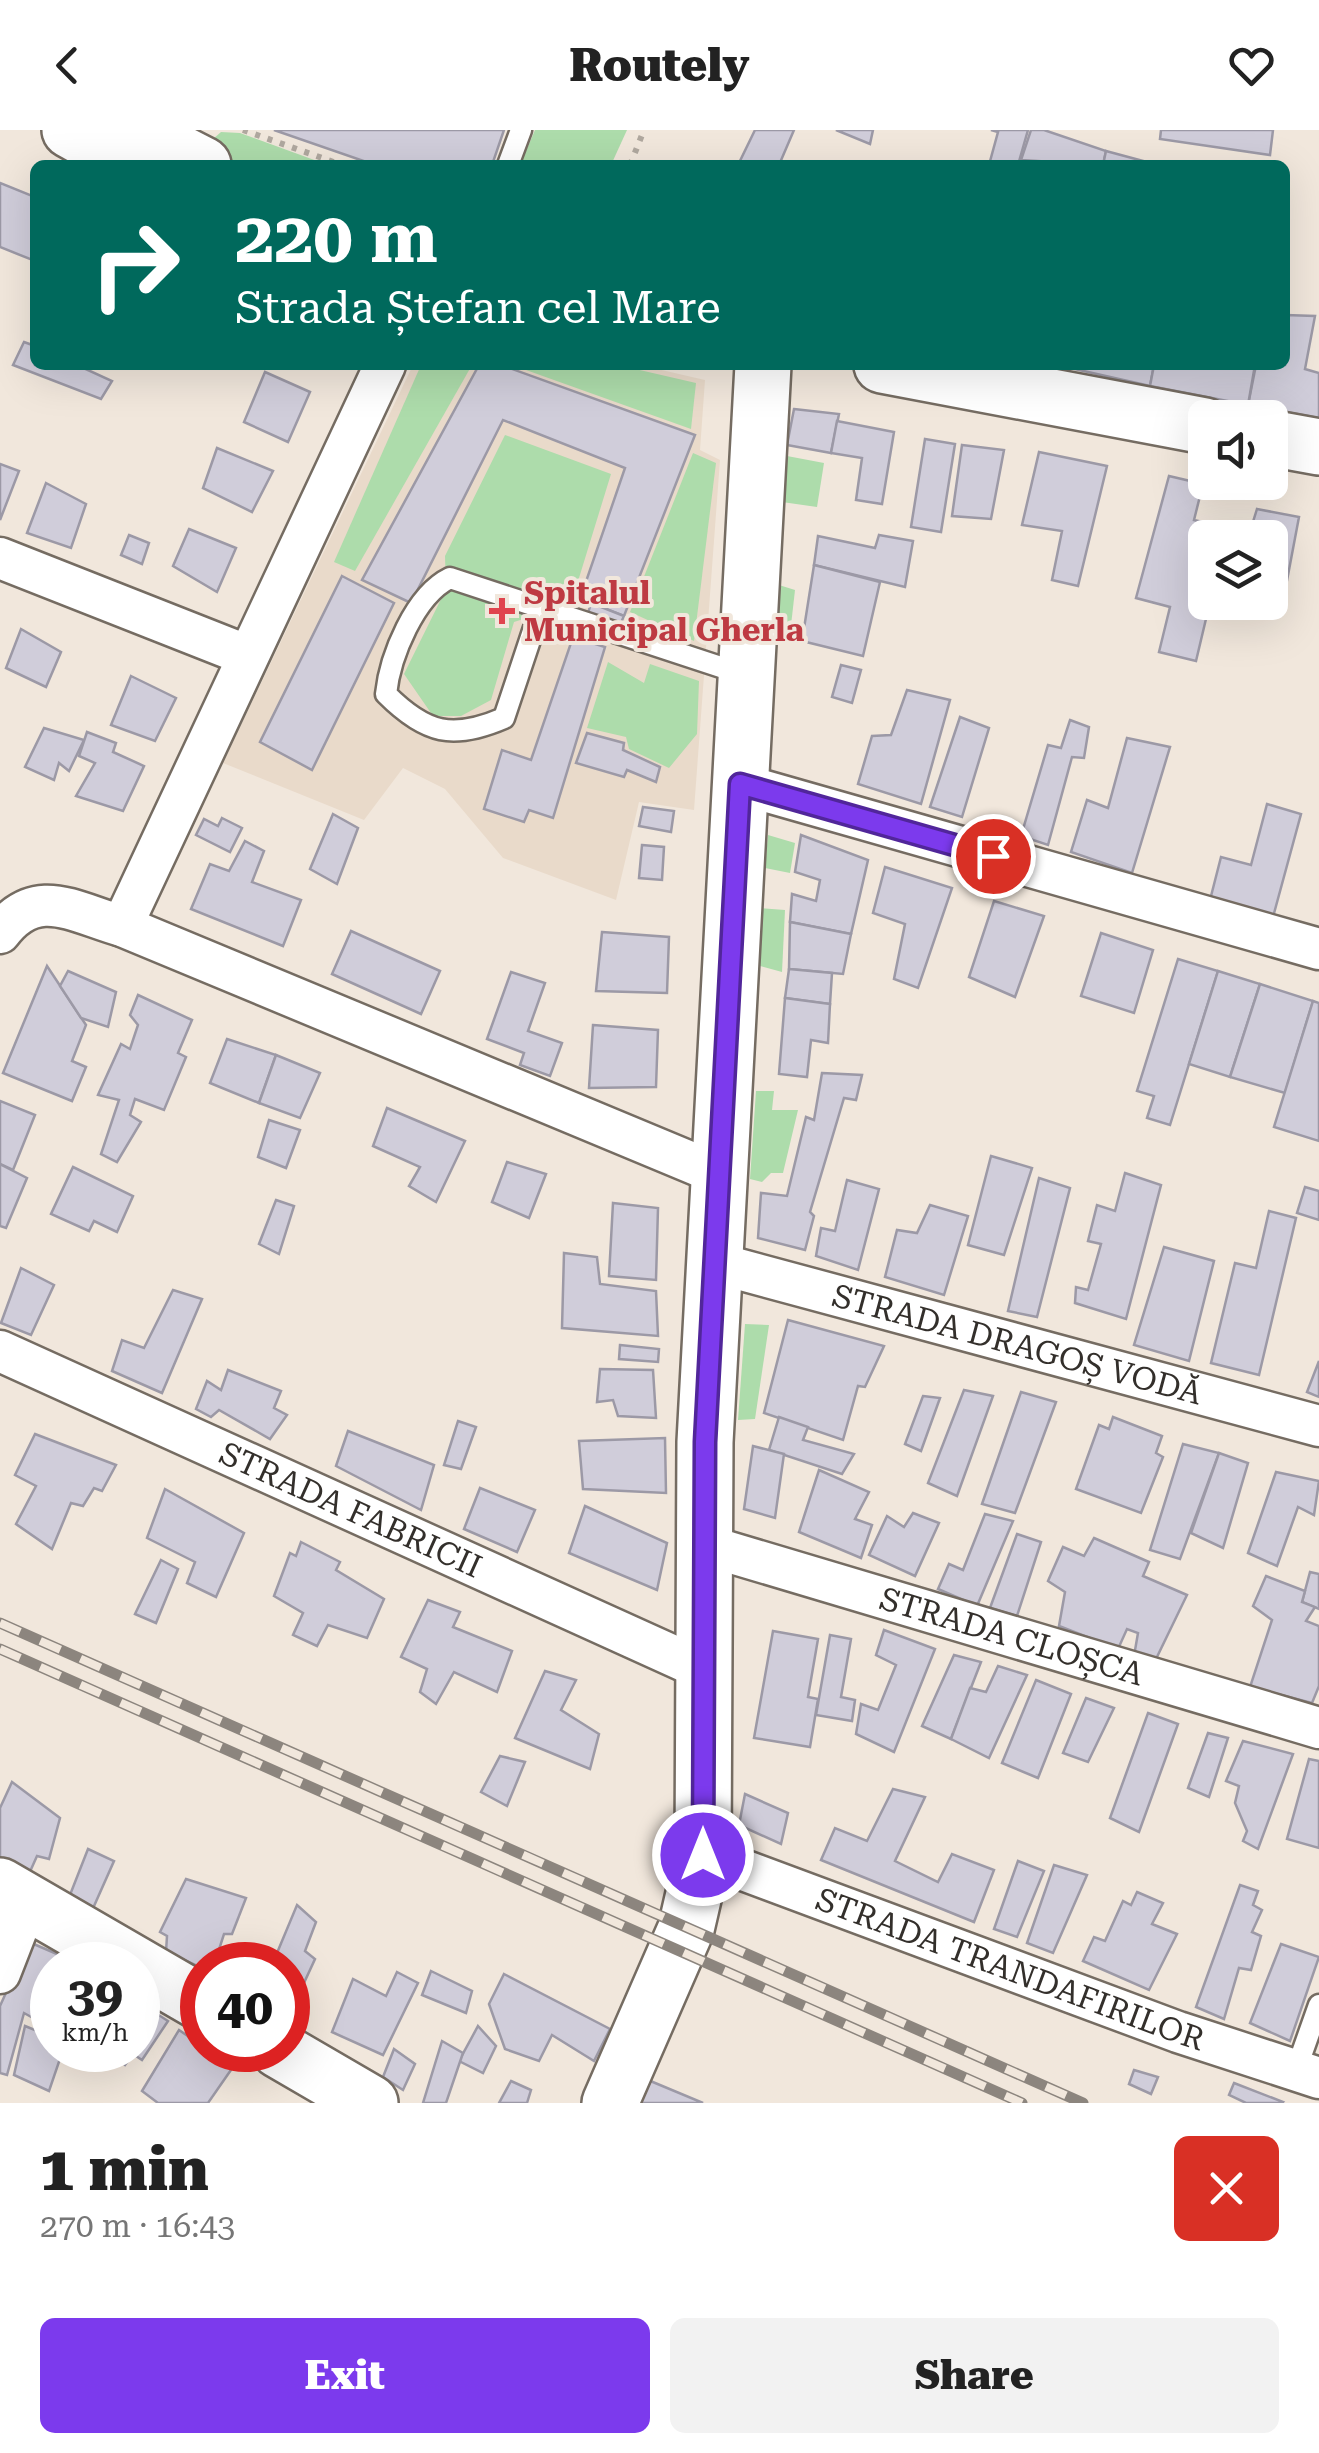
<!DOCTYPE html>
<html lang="en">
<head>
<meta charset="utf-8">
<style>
  :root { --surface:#fff; --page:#f2f2f2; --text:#222; --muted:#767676; --accent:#7c3aed }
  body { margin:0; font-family:"Roboto Serif",serif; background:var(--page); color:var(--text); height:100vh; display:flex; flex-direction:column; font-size:38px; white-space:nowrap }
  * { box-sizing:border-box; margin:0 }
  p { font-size:32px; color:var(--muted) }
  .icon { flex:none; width:55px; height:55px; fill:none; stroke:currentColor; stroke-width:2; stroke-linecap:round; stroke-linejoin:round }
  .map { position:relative; height:1973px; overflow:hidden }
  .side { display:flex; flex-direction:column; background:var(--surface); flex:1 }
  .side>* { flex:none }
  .guide { position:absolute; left:30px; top:30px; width:1260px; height:210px; border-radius:15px; box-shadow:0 10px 40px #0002; background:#00695c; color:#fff; overflow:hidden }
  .tools { position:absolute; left:1188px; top:270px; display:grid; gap:20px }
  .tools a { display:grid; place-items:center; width:100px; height:100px; border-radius:15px; background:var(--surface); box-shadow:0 10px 40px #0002; font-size:50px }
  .speed { position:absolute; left:30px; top:1812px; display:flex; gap:20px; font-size:50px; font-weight:700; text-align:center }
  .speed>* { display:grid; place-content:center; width:130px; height:130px; border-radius:50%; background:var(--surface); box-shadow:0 10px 40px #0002; line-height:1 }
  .speed small { font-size:25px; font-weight:400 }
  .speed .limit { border:15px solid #d22; background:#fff; color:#111 }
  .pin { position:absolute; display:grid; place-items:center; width:85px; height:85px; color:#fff; margin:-42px; border:5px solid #fff; border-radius:50%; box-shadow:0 2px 10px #0007 }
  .me { position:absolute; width:110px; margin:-55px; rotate:0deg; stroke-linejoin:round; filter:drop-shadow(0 0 8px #0008) }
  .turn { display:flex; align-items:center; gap:35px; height:210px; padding:0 40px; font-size:45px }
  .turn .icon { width:130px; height:130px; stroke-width:2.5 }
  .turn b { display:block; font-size:70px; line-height:85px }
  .round { display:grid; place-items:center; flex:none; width:105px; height:105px; border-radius:15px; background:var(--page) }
  .summary { display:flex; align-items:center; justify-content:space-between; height:170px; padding:0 40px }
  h1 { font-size:60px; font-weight:800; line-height:75px }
  .primary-button { display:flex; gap:20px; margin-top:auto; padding:20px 40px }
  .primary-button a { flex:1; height:115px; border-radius:15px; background:var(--accent); color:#fff; font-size:40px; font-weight:800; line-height:115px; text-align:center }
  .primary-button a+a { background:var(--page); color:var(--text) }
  header { display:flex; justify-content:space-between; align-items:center; height:130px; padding:0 40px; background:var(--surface); font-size:45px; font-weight:800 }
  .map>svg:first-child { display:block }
  .built { fill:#e9daca }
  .green { fill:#addcab }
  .building { fill:#d0cdda; stroke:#9c99a6; stroke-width:2.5 }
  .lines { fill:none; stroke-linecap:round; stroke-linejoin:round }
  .lane-casing { stroke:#756c62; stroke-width:25 }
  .street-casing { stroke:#756c62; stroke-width:45 }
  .secondary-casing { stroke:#756c62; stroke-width:60 }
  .path { stroke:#b0a89f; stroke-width:6; stroke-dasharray:5 8; stroke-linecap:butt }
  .lane { stroke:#fff; stroke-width:20 }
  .street { stroke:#fff; stroke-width:40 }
  .secondary { stroke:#fff; stroke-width:55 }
  .rail-casing { stroke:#8c857e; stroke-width:11 }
  .rail { stroke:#f1e7dc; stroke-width:8; stroke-dasharray:22; stroke-linecap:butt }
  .route-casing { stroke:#51269a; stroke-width:25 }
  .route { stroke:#7c3aed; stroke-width:18 }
  .health-dot { fill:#e0444e; stroke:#f1e7dc; stroke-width:4 }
  .labels { text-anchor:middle; stroke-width:8; stroke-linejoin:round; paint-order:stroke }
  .health-label { font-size:32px; font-weight:bold; fill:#be3a42; stroke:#f1e7dc; text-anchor:start }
  .street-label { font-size:32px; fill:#332f2b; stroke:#f1e7dc }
</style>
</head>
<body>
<header><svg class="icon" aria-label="back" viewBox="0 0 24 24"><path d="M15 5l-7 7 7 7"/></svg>Routely<svg class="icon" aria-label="heart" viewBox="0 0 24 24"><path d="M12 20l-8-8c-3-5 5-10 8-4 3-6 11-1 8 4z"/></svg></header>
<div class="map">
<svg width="1319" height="1973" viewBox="0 0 1319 1973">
  <rect width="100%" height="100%" fill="#f1e7dc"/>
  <polygon class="built" points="413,235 640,235 705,250 700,320 720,330 694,680 639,672 616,770 503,728 445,659 403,638 364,690 223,633"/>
  <g class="green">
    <polygon points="535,0 627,0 611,35 520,35"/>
    <polygon points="221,2 240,3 328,35 224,35 212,10"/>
    <polygon points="421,235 472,235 355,441 334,432"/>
    <polygon points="512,235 618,235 696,253 691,299"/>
    <polygon points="505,305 611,344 571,474 514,492 491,570 461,586 433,586 404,544 446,459 445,426"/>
    <polygon points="693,323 716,333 694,511 630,482"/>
    <polygon points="787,326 824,333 817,377 782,372"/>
    <polygon points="779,455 795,460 789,513 773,508"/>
    <polygon points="608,532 644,553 650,534 699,551 697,604 669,638 629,619 626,607 587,598"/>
    <polygon points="768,705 795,713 790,743 765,738"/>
    <polygon points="759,778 785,780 782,842 760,836"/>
    <polygon points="756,961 774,961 772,980 798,980 783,1043 771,1043 762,1052 750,1049"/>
    <polygon points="745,1194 769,1195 755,1289 738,1290"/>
  </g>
  <g class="building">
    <polygon points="274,0 504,0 492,35 375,35"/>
    <polygon points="755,0 794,0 779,35 738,35"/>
    <polygon points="836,0 873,0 870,14"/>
    <polygon points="991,0 1028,0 1018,35 989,35 998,2"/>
    <polygon points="1031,0 1044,0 1106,21 1103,35 1021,30"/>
    <polygon points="1161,0 1273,0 1270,25 1160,9"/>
    <polygon points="1106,21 1158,35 1103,35"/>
    <polygon points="0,53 35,67 35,131 0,117"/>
    <polygon points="1285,185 1315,186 1305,239 1319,243 1319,288 1248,275 1256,235 1285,235"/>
    <polygon points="24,212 35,216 35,235 77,235 112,251 101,269 13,235"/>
    <polygon points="479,235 501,235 695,305 624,486 580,469 625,338 503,290 411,473 362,450"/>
    <polygon points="1057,235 1154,235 1150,256"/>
    <polygon points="1154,235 1255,235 1248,275 1150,256"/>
    <polygon points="265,242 310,262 288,312 244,292"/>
    <polygon points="794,279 839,284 831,323 787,315"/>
    <polygon points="837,291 894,302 882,374 856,370 862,328 831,323"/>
    <polygon points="925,309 955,314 941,402 911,397"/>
    <polygon points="962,315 1004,320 991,389 952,386"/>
    <polygon points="217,318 273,341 252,382 203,358"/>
    <polygon points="1039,322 1107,336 1078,456 1052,450 1062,401 1022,395"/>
    <polygon points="0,334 19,341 0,390"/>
    <polygon points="1169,346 1203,354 1194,390 1228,398 1226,408 1205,408 1205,472 1210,472 1196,531 1159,522 1170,477 1136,468"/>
    <polygon points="46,353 86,374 71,418 27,403"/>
    <polygon points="1257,379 1299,387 1282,477 1261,472 1270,472 1270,408 1248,408"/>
    <polygon points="189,399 236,418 217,462 173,436"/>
    <polygon points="129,405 149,413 142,434 121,425"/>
    <polygon points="879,405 913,411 905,457 814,435 818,406 875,418"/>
    <polygon points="814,435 880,452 863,526 802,511"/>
    <polygon points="342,446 394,473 312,640 260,612"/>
    <polygon points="591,473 624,486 618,499 587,487"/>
    <polygon points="21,499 61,522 46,557 6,538"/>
    <polygon points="573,507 605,517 553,688 529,680 524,692 484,679 502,620 531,630"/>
    <polygon points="841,535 861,540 852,573 832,567"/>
    <polygon points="131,546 176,568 155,611 111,595"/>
    <polygon points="907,560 950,570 921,674 858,654 872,606 891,605"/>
    <polygon points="960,587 989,598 962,687 930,677"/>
    <polygon points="1070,590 1089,597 1084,628 1072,627 1048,715 1021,706 1048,615 1061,618"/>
    <polygon points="44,598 84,610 69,641 59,633 54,650 25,637"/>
    <polygon points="87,602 116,613 113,622 144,636 123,681 76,666 95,633 79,626"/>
    <polygon points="587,603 624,613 623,620 660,637 656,652 627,640 624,647 576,633"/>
    <polygon points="1127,608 1170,617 1132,743 1071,722 1087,670 1108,678"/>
    <polygon points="1267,674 1301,684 1273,787 1210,770 1221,727 1251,735"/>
    <polygon points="643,677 674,681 671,702 639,696"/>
    <polygon points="333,684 358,698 337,754 310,739"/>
    <polygon points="222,688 242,698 230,722 196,705 204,689 218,696"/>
    <polygon points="801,705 868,730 851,804 790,792 792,764 816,771 820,750 795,742"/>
    <polygon points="245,711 264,721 252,752 301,770 283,816 191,779 210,734 229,741"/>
    <polygon points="642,715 664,717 662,750 639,748"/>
    <polygon points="885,737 952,758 918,858 894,849 905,794 873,783"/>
    <polygon points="994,771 1044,786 1015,867 969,847"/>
    <polygon points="790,792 851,804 843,844 789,839"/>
    <polygon points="351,801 440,841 421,884 332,844"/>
    <polygon points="602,802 669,807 667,863 596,861"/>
    <polygon points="1101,803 1153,820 1134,883 1081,866"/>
    <polygon points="1178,829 1218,841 1170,995 1147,988 1154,966 1137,961"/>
    <polygon points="47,836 86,895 72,931 86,937 72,971 3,943"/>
    <polygon points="789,839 832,843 830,874 785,868"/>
    <polygon points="68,841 116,862 108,897 81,888 60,856"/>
    <polygon points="1218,841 1260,854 1230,947 1189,934"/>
    <polygon points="511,842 545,853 528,901 562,913 550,946 520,935 524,923 487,909"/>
    <polygon points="1260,854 1313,871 1285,963 1230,947"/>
    <polygon points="138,865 192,890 178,923 186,927 164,980 135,969 130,985 141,992 117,1032 101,1024 119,970 98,965 121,914 130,919 138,895 130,885"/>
    <polygon points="785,868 830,874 828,913 811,910 807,947 779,944"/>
    <polygon points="1313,871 1319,873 1319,1011 1274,997"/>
    <polygon points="593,895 658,900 656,957 589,958"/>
    <polygon points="227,909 276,925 259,973 210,953"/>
    <polygon points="276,925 320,943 300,988 259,973"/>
    <polygon points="822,943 862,945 856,970 844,968 810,1082 814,1086 805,1120 758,1108 761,1063 787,1066 806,987 814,990"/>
    <polygon points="0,971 35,985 13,1040 0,1034"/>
    <polygon points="387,978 465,1011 436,1072 409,1056 420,1037 373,1016"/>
    <polygon points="269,990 300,1000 286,1038 258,1027"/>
    <polygon points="991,1026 1032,1038 1004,1125 968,1115"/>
    <polygon points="507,1032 546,1044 529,1088 492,1072"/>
    <polygon points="0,1034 27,1048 6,1098 0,1096"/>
    <polygon points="73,1037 133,1066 117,1102 94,1091 89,1101 51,1084"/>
    <polygon points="1125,1043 1161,1055 1126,1189 1075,1173 1076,1157 1088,1160 1101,1114 1088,1111 1097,1075 1115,1081"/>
    <polygon points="1039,1048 1070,1058 1037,1187 1008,1181"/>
    <polygon points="847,1050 879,1059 858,1140 816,1126 821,1098 835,1101"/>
    <polygon points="1305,1057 1319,1061 1319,1090 1297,1083"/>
    <polygon points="276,1070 294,1076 279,1124 259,1114"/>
    <polygon points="613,1073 658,1078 656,1150 609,1146"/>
    <polygon points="930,1075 968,1086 944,1165 885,1147 897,1100 917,1103"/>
    <polygon points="1269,1081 1296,1088 1259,1245 1211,1233 1235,1133 1256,1138"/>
    <polygon points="1164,1117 1214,1131 1189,1231 1134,1215"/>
    <polygon points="564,1123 597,1127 600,1154 656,1161 658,1206 562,1198"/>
    <polygon points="21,1138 54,1155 31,1205 1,1193"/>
    <polygon points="173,1160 202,1169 162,1263 112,1241 122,1210 144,1218"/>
    <polygon points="788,1190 884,1216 865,1257 858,1256 843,1310 764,1283"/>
    <polygon points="620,1215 659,1219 658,1232 619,1229"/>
    <polygon points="1319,1231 1319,1267 1307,1262"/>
    <polygon points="600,1239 653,1240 656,1288 618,1286 613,1270 597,1272"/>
    <polygon points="228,1240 281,1261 274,1278 287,1285 270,1309 219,1280 211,1287 196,1279 207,1251 221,1260"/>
    <polygon points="964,1260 993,1266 957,1366 928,1353"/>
    <polygon points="1021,1262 1056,1272 1015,1383 982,1374"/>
    <polygon points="923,1266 940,1268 921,1321 905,1314"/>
    <polygon points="779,1287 808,1297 803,1310 854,1324 842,1344 769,1320"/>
    <polygon points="1113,1287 1162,1306 1156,1323 1163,1327 1141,1383 1076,1359 1099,1295 1109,1299"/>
    <polygon points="458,1291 476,1297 461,1339 444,1335"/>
    <polygon points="348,1301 434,1335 421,1380 336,1336"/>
    <polygon points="35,1304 116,1335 102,1361 94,1358 83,1376 71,1373 52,1419 16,1394 36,1356 15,1345"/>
    <polygon points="665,1308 666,1363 583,1359 579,1311"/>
    <polygon points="1183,1314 1219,1323 1180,1429 1150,1420"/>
    <polygon points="753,1316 784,1324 775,1388 744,1379"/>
    <polygon points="1219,1323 1248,1333 1223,1418 1191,1403"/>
    <polygon points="819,1340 869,1362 855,1389 872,1395 861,1428 799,1402"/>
    <polygon points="1276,1342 1319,1351 1314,1385 1298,1377 1277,1436 1248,1423"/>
    <polygon points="480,1358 535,1380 517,1422 464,1399"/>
    <polygon points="165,1359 244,1403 216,1467 187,1453 195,1432 147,1408"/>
    <polygon points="585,1376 667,1413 657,1460 569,1423"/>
    <polygon points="913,1383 939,1393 915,1446 869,1425 887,1386 904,1397"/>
    <polygon points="985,1384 1013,1391 977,1476 938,1459 949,1434 963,1440"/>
    <polygon points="1017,1404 1041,1412 1017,1486 990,1478"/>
    <polygon points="1094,1408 1149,1432 1143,1446 1187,1465 1155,1531 1134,1526 1138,1503 1127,1499 1118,1519 1059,1496 1065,1462 1048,1451 1063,1417 1084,1426"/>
    <polygon points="301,1412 340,1432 336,1440 384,1469 367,1508 328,1495 317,1516 293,1505 303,1483 274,1466 290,1423 296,1426"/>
    <polygon points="161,1430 178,1439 156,1493 135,1484"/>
    <polygon points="1310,1442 1319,1444 1319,1479 1302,1472"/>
    <polygon points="1266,1446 1305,1461 1302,1472 1315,1477 1306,1491 1319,1496 1319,1556 1312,1573 1250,1557 1272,1490 1253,1476"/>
    <polygon points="428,1470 460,1482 453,1497 512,1521 497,1562 454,1542 436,1574 420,1562 427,1539 401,1527"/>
    <polygon points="884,1500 935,1519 894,1622 856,1604 861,1574 878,1580 896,1535 876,1525"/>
    <polygon points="773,1501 818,1509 808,1567 818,1569 810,1617 754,1608"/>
    <polygon points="830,1505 851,1509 841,1567 855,1570 852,1591 816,1585"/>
    <polygon points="954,1525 981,1532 951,1609 922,1596"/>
    <polygon points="998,1536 1027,1545 989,1628 951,1609 970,1558 986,1562"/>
    <polygon points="545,1541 576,1550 561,1580 599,1604 590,1639 515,1608"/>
    <polygon points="1036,1550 1071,1564 1038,1648 1002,1633"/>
    <polygon points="1086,1568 1114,1578 1088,1632 1063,1623"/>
    <polygon points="1148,1583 1178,1594 1139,1702 1110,1688"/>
    <polygon points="1208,1603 1228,1608 1209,1667 1188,1658"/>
    <polygon points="1243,1611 1293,1624 1258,1719 1243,1711 1247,1701 1235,1673 1239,1656 1226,1651"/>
    <polygon points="500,1626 525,1632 507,1676 481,1662"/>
    <polygon points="1309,1629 1319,1631 1319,1718 1287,1709"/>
    <polygon points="12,1652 60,1688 49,1729 37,1726 24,1755 0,1743 0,1678"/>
    <polygon points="893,1659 925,1667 895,1731 938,1752 952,1724 994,1740 974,1792 821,1730 835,1698 867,1711"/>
    <polygon points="745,1664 788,1683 781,1714 739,1695"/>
    <polygon points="88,1719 114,1731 90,1785 68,1770"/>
    <polygon points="1018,1731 1044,1741 1017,1807 994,1799"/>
    <polygon points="1054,1735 1087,1745 1053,1823 1027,1813"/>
    <polygon points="186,1749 246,1768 232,1804 224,1804 214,1835 202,1838 166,1822 167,1806 160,1802"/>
    <polygon points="1240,1755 1258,1761 1253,1775 1262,1780 1252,1802 1261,1806 1251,1840 1239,1838 1224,1889 1196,1877"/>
    <polygon points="1137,1762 1163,1773 1152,1794 1177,1804 1149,1860 1083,1831 1094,1807 1105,1811 1123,1771 1131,1775"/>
    <polygon points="297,1775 316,1792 305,1821 315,1829 297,1868 288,1864 288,1835 272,1835"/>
    <polygon points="29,1812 78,1833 52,1835 52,1867 44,1894 24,1883 7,1945 0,1943 0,1876"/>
    <polygon points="1281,1814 1319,1827 1290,1911 1250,1893"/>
    <polygon points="431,1841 472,1861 466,1883 422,1865"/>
    <polygon points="397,1842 418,1853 383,1925 332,1902 353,1849 386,1866"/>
    <polygon points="504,1844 610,1899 594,1931 552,1905 539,1931 505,1919 489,1874"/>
    <polygon points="143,1875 168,1891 142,1930 133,1924 125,1935 106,1920 138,1920 138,1881"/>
    <polygon points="25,1896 52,1907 52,1920 63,1920 49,1961 14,1945"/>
    <polygon points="478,1896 496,1916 483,1943 459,1931"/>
    <polygon points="179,1900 233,1937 208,1973 158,1973 142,1961"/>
    <polygon points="442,1911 463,1923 446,1973 423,1973"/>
    <polygon points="394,1919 415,1934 403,1960 383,1947"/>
    <polygon points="1134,1940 1158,1947 1151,1964 1129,1954"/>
    <polygon points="648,1950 703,1973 639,1973"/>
    <polygon points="511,1951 531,1960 527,1973 499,1973"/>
    <polygon points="1234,1953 1283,1972 1282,1973 1246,1973 1229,1965"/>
  </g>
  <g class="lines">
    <g class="lane-casing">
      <g id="lane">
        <polyline points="508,35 521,0"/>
        <path d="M540,480L504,588C453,610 426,604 386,564C390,526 415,465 450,448L742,544"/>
        <polyline points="1296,1940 1319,1875"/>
      </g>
    </g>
    <g class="street-casing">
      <g id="street">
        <polyline points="0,428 246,525"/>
        <polyline points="740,654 1319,819"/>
        <polyline points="122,796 385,235"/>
        <path d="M0,803C36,755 73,782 122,796L721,1045"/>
        <path id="s1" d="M716,1133L1319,1296"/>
        <path id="s2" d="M0,1221L702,1539"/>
        <path id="s3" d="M705,1415L1319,1598"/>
        <path id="s4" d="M703,1725L1178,1902L1319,1948"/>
        <polyline points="0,1843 28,1771"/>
      </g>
    </g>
    <g class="secondary-casing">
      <g id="secondary">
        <polyline points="70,0 133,35"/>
        <polyline points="135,0 203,35"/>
        <polyline points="882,235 1205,296"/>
        <polyline points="1270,308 1319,317"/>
        <polyline points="0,1756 202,1873"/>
        <polyline points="279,1920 370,1973"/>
        <polyline points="610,1973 686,1799 703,1725 705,1312 763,235"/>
      </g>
    </g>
    <g class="path">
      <polyline points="243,0 342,35"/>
      <polyline points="630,35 644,0"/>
    </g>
    <use href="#lane" class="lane"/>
    <use href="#street" class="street"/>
    <use href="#secondary" class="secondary"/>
    <g class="rail-casing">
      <g id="rail">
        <polyline points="0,1493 1083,1973"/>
        <polyline points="0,1519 1022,1973"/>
      </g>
    </g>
    <use href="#rail" class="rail"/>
  </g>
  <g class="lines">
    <g class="route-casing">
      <polyline id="route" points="703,1725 705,1312 740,654 993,726"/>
    </g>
    <use href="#route" class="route"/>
  </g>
  <path class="health-dot" d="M497 466h10v10h10v10h-10v10h-10v-10h-10v-10h10z"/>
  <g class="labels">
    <g class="health-label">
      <text x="524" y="474">Spitalul<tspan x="524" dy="37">Municipal Gherla</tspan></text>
    </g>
    <g class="street-label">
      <text dy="11" stroke="none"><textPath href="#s1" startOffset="312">STRADA DRAGOȘ VODĂ</textPath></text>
      <text dy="11" stroke="none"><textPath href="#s2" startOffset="385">STRADA FABRICII</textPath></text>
      <text dy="11" stroke="none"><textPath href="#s3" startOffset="320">STRADA CLOȘCA</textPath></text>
      <text dy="11" stroke="none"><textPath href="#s4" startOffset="328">STRADA TRANDAFIRILOR</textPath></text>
    </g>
  </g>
</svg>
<div class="tools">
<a><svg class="icon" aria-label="sound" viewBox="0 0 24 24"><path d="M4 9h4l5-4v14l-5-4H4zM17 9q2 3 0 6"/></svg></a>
<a><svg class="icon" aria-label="layers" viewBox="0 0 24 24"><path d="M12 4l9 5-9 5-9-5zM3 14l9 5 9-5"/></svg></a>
</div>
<div class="speed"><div>39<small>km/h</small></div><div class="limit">40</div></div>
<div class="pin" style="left:993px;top:726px;background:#d93025"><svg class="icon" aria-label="arrive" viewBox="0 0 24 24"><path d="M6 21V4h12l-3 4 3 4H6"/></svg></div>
<svg class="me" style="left:703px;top:1725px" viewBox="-20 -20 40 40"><circle r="17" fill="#7c3aed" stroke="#fff" stroke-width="3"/><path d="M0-11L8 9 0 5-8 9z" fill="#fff"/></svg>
<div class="guide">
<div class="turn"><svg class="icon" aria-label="right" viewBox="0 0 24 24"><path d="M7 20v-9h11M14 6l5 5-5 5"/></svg><div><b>220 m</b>Strada Ștefan cel Mare</div></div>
</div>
</div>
<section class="side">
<div class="summary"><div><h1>1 min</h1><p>270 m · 16:43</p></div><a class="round" style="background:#d93025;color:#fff"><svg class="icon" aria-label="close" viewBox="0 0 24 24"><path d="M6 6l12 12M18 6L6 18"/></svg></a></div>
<div class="primary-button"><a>Exit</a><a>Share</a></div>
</section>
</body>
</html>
